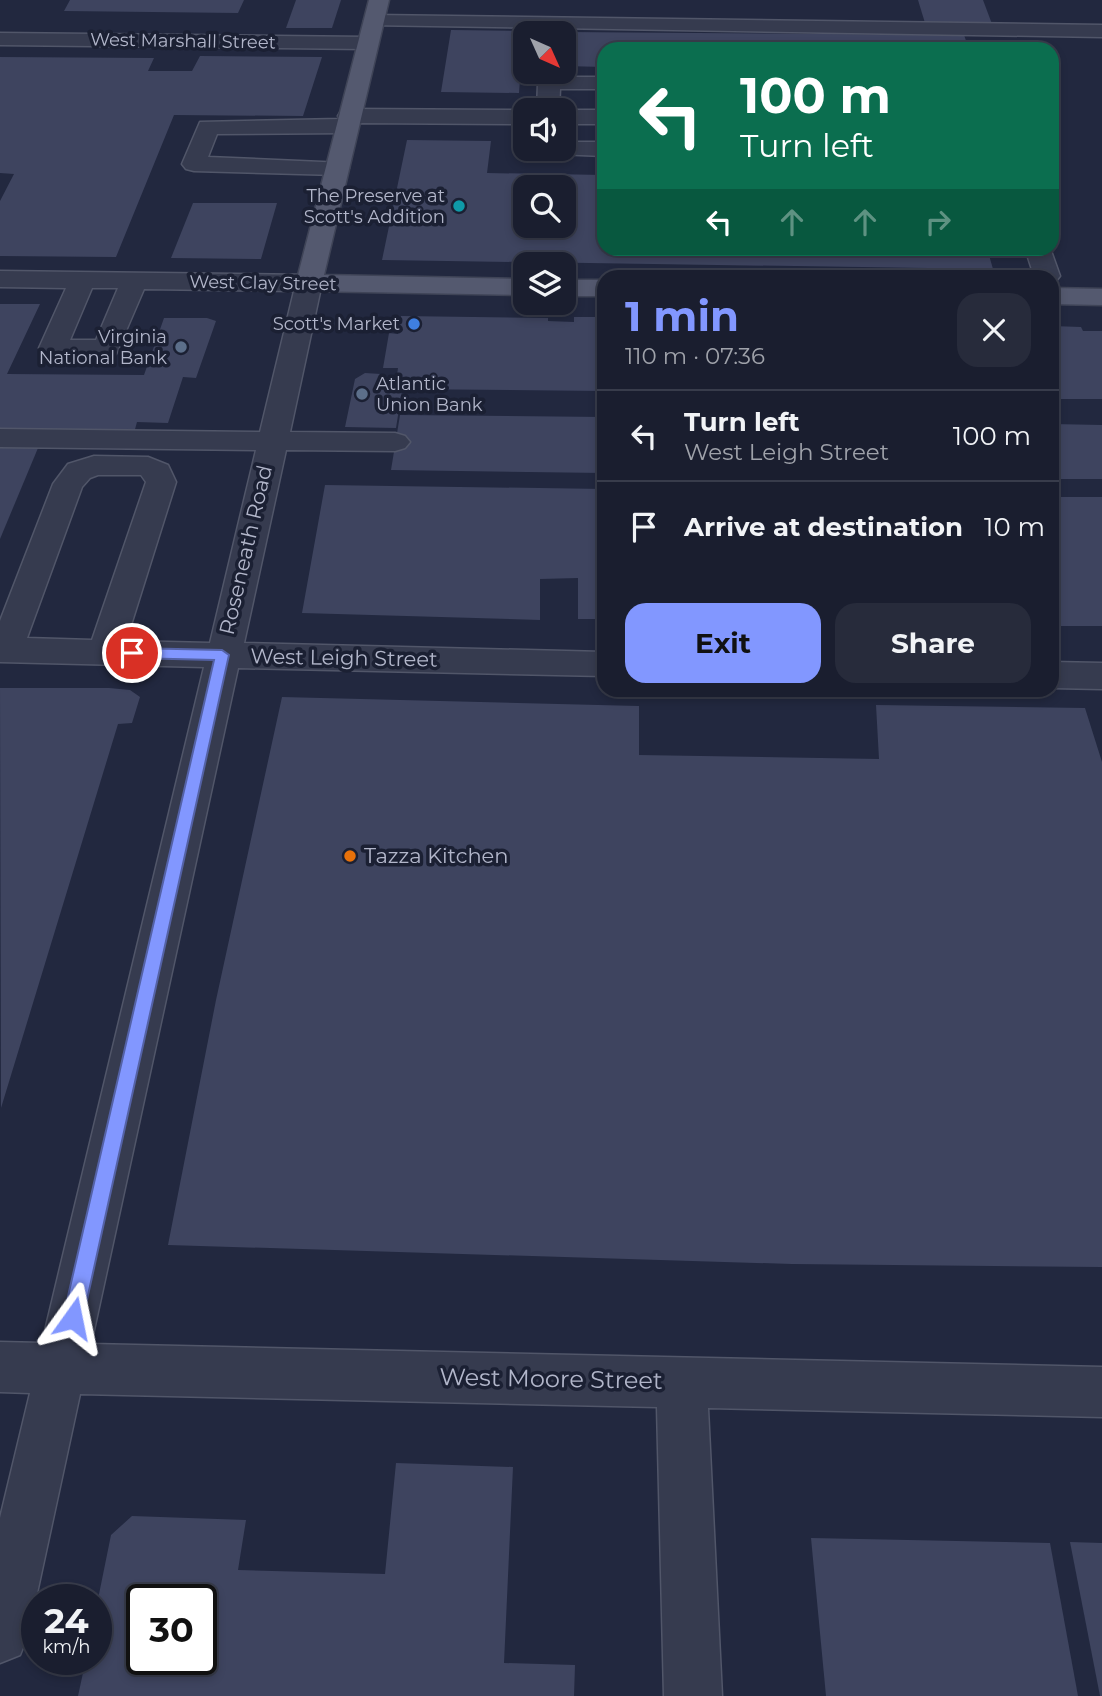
<!DOCTYPE html>
<html lang="en">
<head>
<meta charset="utf-8">
<style>
  :root { --surface:#1a1e2f; --page:#272b3b; --text:#f1f3f6; --muted:#9fa2aa; --line:#383c4b; --accent:#8297ff }
  body { margin:0; font-family:Montserrat,sans-serif; background:var(--page); color:var(--text); height:100vh; display:flex; flex-direction:column; font-size:26px; white-space:nowrap }
  * { box-sizing:border-box; margin:0 }
  p { font-size:23px; color:var(--muted) }
  .icon { flex:none; width:38px; height:38px; fill:none; stroke:currentColor; stroke-width:2; stroke-linecap:round; stroke-linejoin:round }
  .map { position:relative; flex:1; overflow:hidden }
  .panel { position:absolute; left:597px; top:270px; width:462px; height:427px; display:flex; flex-direction:column; background:var(--surface); border-radius:21px; box-shadow:0 4px 10px #0003,0 0 0 2px var(--line) }
  .panel>* { flex:none }
  .banner { position:absolute; left:597px; top:42px; width:462px; height:214px; border-radius:21px; box-shadow:0 4px 10px #0003,0 0 0 2px var(--line); background:#0b6e4f; color:#fff; overflow:hidden }
  .needle { width:46px; rotate:135deg }
  .tools { position:absolute; left:513px; top:21px; display:grid; gap:14px }
  .tools a { display:grid; place-items:center; width:63px; height:63px; border-radius:14px; background:var(--surface); box-shadow:0 4px 10px #0003,0 0 0 2px var(--line); font-size:35px }
  .speed { position:absolute; left:21px; top:1584px; display:flex; gap:14px; font-size:35px; font-weight:700; text-align:center }
  .speed>* { display:grid; place-content:center; width:91px; height:91px; border-radius:50%; background:var(--surface); box-shadow:0 4px 10px #0003,0 0 0 2px var(--line); line-height:1 }
  .speed small { font-size:18px; font-weight:400 }
  .speed .limit { border:4px solid #111; border-radius:10px; background:#fff; color:#111 }
  .pin { position:absolute; display:grid; place-items:center; width:60px; height:60px; color:#fff; margin:-30px; border:4px solid #fff; border-radius:50%; box-shadow:0 2px 7px #0007 }
  .me { position:absolute; width:77px; margin:-38px; rotate:12deg; stroke-linejoin:round; filter:drop-shadow(0 0 5px #0008) }
  .turn { display:flex; align-items:center; gap:24px; height:147px; padding:0 28px; font-size:32px }
  .turn .icon { width:91px; height:91px; stroke-width:2.5 }
  .turn b { display:block; font-size:49px; line-height:60px }
  .lanes { display:flex; align-items:center; height:66px; padding:0 28px; background:#0003; justify-content:center; gap:35px; direction:ltr }
  .lanes .off { opacity:.35 }
  .round { display:grid; place-items:center; flex:none; width:74px; height:74px; border-radius:21px; background:var(--page) }
  .summary { display:flex; align-items:center; justify-content:space-between; height:119px; padding:0 28px }
  h1 { font-size:42px; font-weight:700; line-height:52px; color:var(--accent) }
  .action { display:flex; gap:14px; margin-top:auto; padding:14px 28px }
  .action a { flex:1; height:80px; border-radius:21px; background:var(--accent); color:#111; font-size:28px; font-weight:700; line-height:80px; text-align:center }
  .action a+a { background:var(--page); color:var(--text) }
  ul { padding:0; list-style:none }
  li { display:flex; align-items:center; gap:21px; height:91px; padding:0 28px; border-top:2px solid var(--line) }
  li div { flex:1 }
  li b { display:block; font-size:26px }
  li em { font-style:normal }
  .map>svg:first-child { display:block }
  .building { fill:#3e445f; fill-rule:evenodd }
  .lines { fill:none; stroke-linecap:round; stroke-linejoin:round }
  .minor-casing { stroke:#515669; stroke-width:3 }
  .major-casing { stroke:#3f4457; stroke-width:3 }
  .minor { fill:#363b4f; fill-rule:evenodd }
  .major { fill:#54596f; fill-rule:evenodd }
  .route { fill:#8297ff; stroke:#5462a6; stroke-width:2 }
  .culture-dot { fill:#0f9aa8; stroke:#1b2033; stroke-width:2.5 }
  .shop-dot { fill:#3f7fe0; stroke:#1b2033; stroke-width:2.5 }
  .service-dot { fill:#5c6f8a; stroke:#1b2033; stroke-width:2.5 }
  .food-dot { fill:#e8710a; stroke:#1b2033; stroke-width:2.5 }
  .labels { text-anchor:middle; stroke-width:7; stroke-linejoin:round; paint-order:stroke }
  .far-street-label { font-size:18px; fill:#b2b6ca; stroke:#1b2033 }
  .far-poi-label { font-size:18px; fill:#b2b6ca; stroke:#1b2033; text-anchor:end }
  .street-label { font-size:21px; fill:#b2b6ca; stroke:#1b2033 }
  .poi-label { font-size:21px; fill:#b2b6ca; stroke:#1b2033; text-anchor:start }
  .near-street-label { font-size:24px; fill:#b2b6ca; stroke:#1b2033 }
</style>
</head>
<body>
<div class="map">
<svg width="1102" height="1696" viewBox="0 0 1102 1696">
  <rect width="100%" height="100%" fill="#22283f"/>
  <g class="building">
    <polygon points="70,0 244,0 238,13 64,11"/>
    <polygon points="296,0 341,0 332,28 286,28"/>
    <polygon points="918,0 983,0 992,24 925,23"/>
    <polygon points="451,30 525,31 525,66 521,66 519,93 441,92"/>
    <polygon points="564,32 964,35 969,49 604,49 604,67 564,66"/>
    <polygon points="200,56 322,57 303,116 174,115 116,257 0,256 0,201 14,174 0,173 0,57 154,58 148,71 192,71"/>
    <path d="M407,140L491,141L487,173L604,175V248H987L993,269L382,260ZM525,187H564V226H525Z"/>
    <polygon points="193,203 277,203 261,259 171,258"/>
    <polygon points="0,304 40,304 7,374 144,375 164,318 207,318 216,321 196,378 183,377 168,423 137,422 134,433 0,432"/>
    <polygon points="401,316 548,318 548,321 574,322 574,317 604,317 604,391 395,389 398,368 383,368 389,333 398,334"/>
    <polygon points="1052,326 1081,327 1083,331 1102,331 1102,399 1052,399"/>
    <polygon points="365,373 381,374 389,378 389,382 392,382 391,390 402,390 396,428 345,427 355,379"/>
    <polygon points="400,415 604,417 604,473 391,470"/>
    <polygon points="1052,424 1102,425 1102,479 1052,479"/>
    <polygon points="0,448 38,448 0,539"/>
    <polygon points="325,485 604,489 604,619 578,619 578,578 540,579 540,620 302,613"/>
    <rect x="1052" y="497" width="50" height="129"/>
    <polygon points="0,688 109,688 130,690 140,697 132,723 118,724 1,1108"/>
    <polygon points="282,697 639,706 639,755 879,759 876,705 1085,708 1102,762 1102,1267 792,1264 168,1245 216,1000"/>
    <path d="M396,1463L513,1467L504,1663L575,1665L574,1696H78L86,1659H96V1609L111,1535L132,1516L246,1520L238,1570L385,1574ZM142,1600H201V1659H142Z"/>
    <polygon points="811,1538 1050,1543 1078,1696 826,1696"/>
    <polygon points="1070,1542 1102,1543 1102,1696 1100,1696"/>
  </g>
  <g class="lines">
    <g class="minor-casing">
      <g id="minor">
        <polygon points="374,15 1102,25 1102,37 367,25 364,21 367,17"/>
        <polygon points="0,33 367,37 374,39 377,43 374,47 367,49 0,45"/>
        <polygon points="549,77 604,77 604,89 560,89 559,110 537,110 538,83 541,78"/>
        <polygon points="349,109 525,110 525,124 356,123 358,126 355,131 347,133 217,134 208,157 345,163 349,168 345,173 337,175 194,171 186,169 182,164 200,122 340,119 338,116 341,111"/>
        <rect x="564" y="110" width="40" height="14"/>
        <polygon points="564,142 604,142 604,156 556,154 552,149 564,149"/>
        <polygon points="1025,248 1050,248 1060,276 1056,281 1052,283 1052,276 1034,276"/>
        <path d="M0,271L309,275L318,277L322,283L290,432L395,433L405,436L410,442L405,448L395,451L286,450L244,643L604,652V676L238,668L91,1344L1102,1367V1417L708,1408L722,1696H664L657,1407L80,1394L28,1635L20,1655L0,1663V1518L30,1393L0,1392V1342L42,1343L204,667L0,662V621L53,484L68,464L94,456L148,457L168,465L176,482L126,641L210,643L256,450L0,447V429L260,432L294,291L144,289L116,354L53,356L43,354L39,348L66,288L0,287ZM92,288H118L96,340H70ZM98,475H141L146,482L92,640L27,638L82,487L90,478Z"/>
        <polygon points="1052,662 1102,663 1102,689 1052,688"/>
      </g>
    </g>
    <g class="major-casing">
      <g id="major">
        <polygon points="369,0 389,0 324,275 525,279 525,295 309,291 300,289 296,283"/>
        <rect x="564" y="280" width="40" height="16"/>
        <polygon points="1052,288 1102,289 1102,305 1052,304"/>
      </g>
    </g>
    <use href="#minor" class="minor"/>
    <use href="#major" class="major"/>
  </g>
  <polygon class="route" points="132,648 222,650 229,655 83,1318 80,1325 73,1328 65,1325 63,1318 214,660 132,658 125,653"/>
  <circle class="culture-dot" cx="459" cy="206" r="7"/>
  <circle class="shop-dot" cx="414" cy="324" r="7"/>
  <g class="service-dot">
    <circle cx="181" cy="347" r="7"/>
    <circle cx="362" cy="394" r="7"/>
  </g>
  <circle class="food-dot" cx="350" cy="856" r="7"/>
  <g class="labels">
    <g class="far-street-label">
      <text transform="translate(183 41) rotate(1)" y="6">West Marshall Street</text>
      <text transform="translate(263 283) rotate(1)" y="6">West Clay Street</text>
    </g>
    <g class="far-poi-label">
      <text x="445" y="202">The Preserve at<tspan x="445" dy="21">Scott's Addition</tspan></text>
      <text x="400" y="330">Scott's Market</text>
      <text x="167" y="343">Virginia<tspan x="167" dy="21">National Bank</tspan></text>
      <text x="376" y="390" text-anchor="start">Atlantic<tspan x="376" dy="21">Union Bank</tspan></text>
    </g>
    <g class="street-label">
      <text transform="translate(246 550) rotate(-77)" y="7">Roseneath Road</text>
      <text transform="translate(344 658) rotate(1)" y="7">West Leigh Street</text>
    </g>
    <g class="poi-label">
      <text x="364" y="863">Tazza Kitchen</text>
    </g>
    <g class="near-street-label">
      <text transform="translate(551 1379) rotate(1)" y="8">West Moore Street</text>
    </g>
  </g>
</svg>
<div class="tools">
<a><svg class="needle" viewBox="-14 -14 28 28"><path d="M0-13l5 13h-10z" fill="#e53935"/><path d="M0 13l5-13h-10z" fill="#9fa2aa"/></svg></a>
<a><svg class="icon" aria-label="sound" viewBox="0 0 24 24"><path d="M4 9h4l5-4v14l-5-4H4zM17 9q2 3 0 6"/></svg></a>
<a><svg class="icon" aria-label="search" viewBox="0 0 24 24"><circle cx="10" cy="10" r="6"/><path d="M15 15l6 6"/></svg></a>
<a><svg class="icon" aria-label="layers" viewBox="0 0 24 24"><path d="M12 4l9 5-9 5-9-5zM3 14l9 5 9-5"/></svg></a>
</div>
<div class="speed"><div>24<small>km/h</small></div><div class="limit">30</div></div>
<div class="pin" style="left:132px;top:653px;background:#d93025"><svg class="icon" aria-label="arrive" viewBox="0 0 24 24"><path d="M6 21V4h12l-3 4 3 4H6"/></svg></div>
<svg class="me" style="left:73px;top:1318px" viewBox="-20 -20 40 40"><path d="M0-17L14 15 0 8-14 15z" fill="#8297ff" stroke="#fff" stroke-width="4"/></svg>
<div class="banner">
<div class="turn"><svg class="icon" aria-label="left" viewBox="0 0 24 24"><path d="M17 20v-9H6M10 6l-5 5 5 5"/></svg><div><b>100 m</b>Turn left</div></div>
<div class="lanes"><svg class="icon" aria-label="left" viewBox="0 0 24 24"><path d="M17 20v-9H6M10 6l-5 5 5 5"/></svg><svg class="icon off" aria-label="ahead" viewBox="0 0 24 24"><path d="M12 20V5M6 11l6-6 6 6"/></svg><svg class="icon off" aria-label="ahead" viewBox="0 0 24 24"><path d="M12 20V5M6 11l6-6 6 6"/></svg><svg class="icon off" aria-label="right" viewBox="0 0 24 24"><path d="M7 20v-9h11M14 6l5 5-5 5"/></svg></div>
</div>
<section class="panel">
<div class="summary"><div><h1>1 min</h1><p>110 m · 07:36</p></div><a class="round"><svg class="icon" aria-label="close" viewBox="0 0 24 24"><path d="M6 6l12 12M18 6L6 18"/></svg></a></div>
<ul>
<li><svg class="icon" aria-label="left" viewBox="0 0 24 24"><path d="M17 20v-9H6M10 6l-5 5 5 5"/></svg><div><b>Turn left</b><p>West Leigh Street</p></div><em>100 m</em></li>
<li><svg class="icon" aria-label="arrive" viewBox="0 0 24 24"><path d="M6 21V4h12l-3 4 3 4H6"/></svg><div><b>Arrive at destination</b></div><em>10 m</em></li>
</ul>
<div class="action"><a>Exit</a><a>Share</a></div>
</section>
</div>
</body>
</html>
